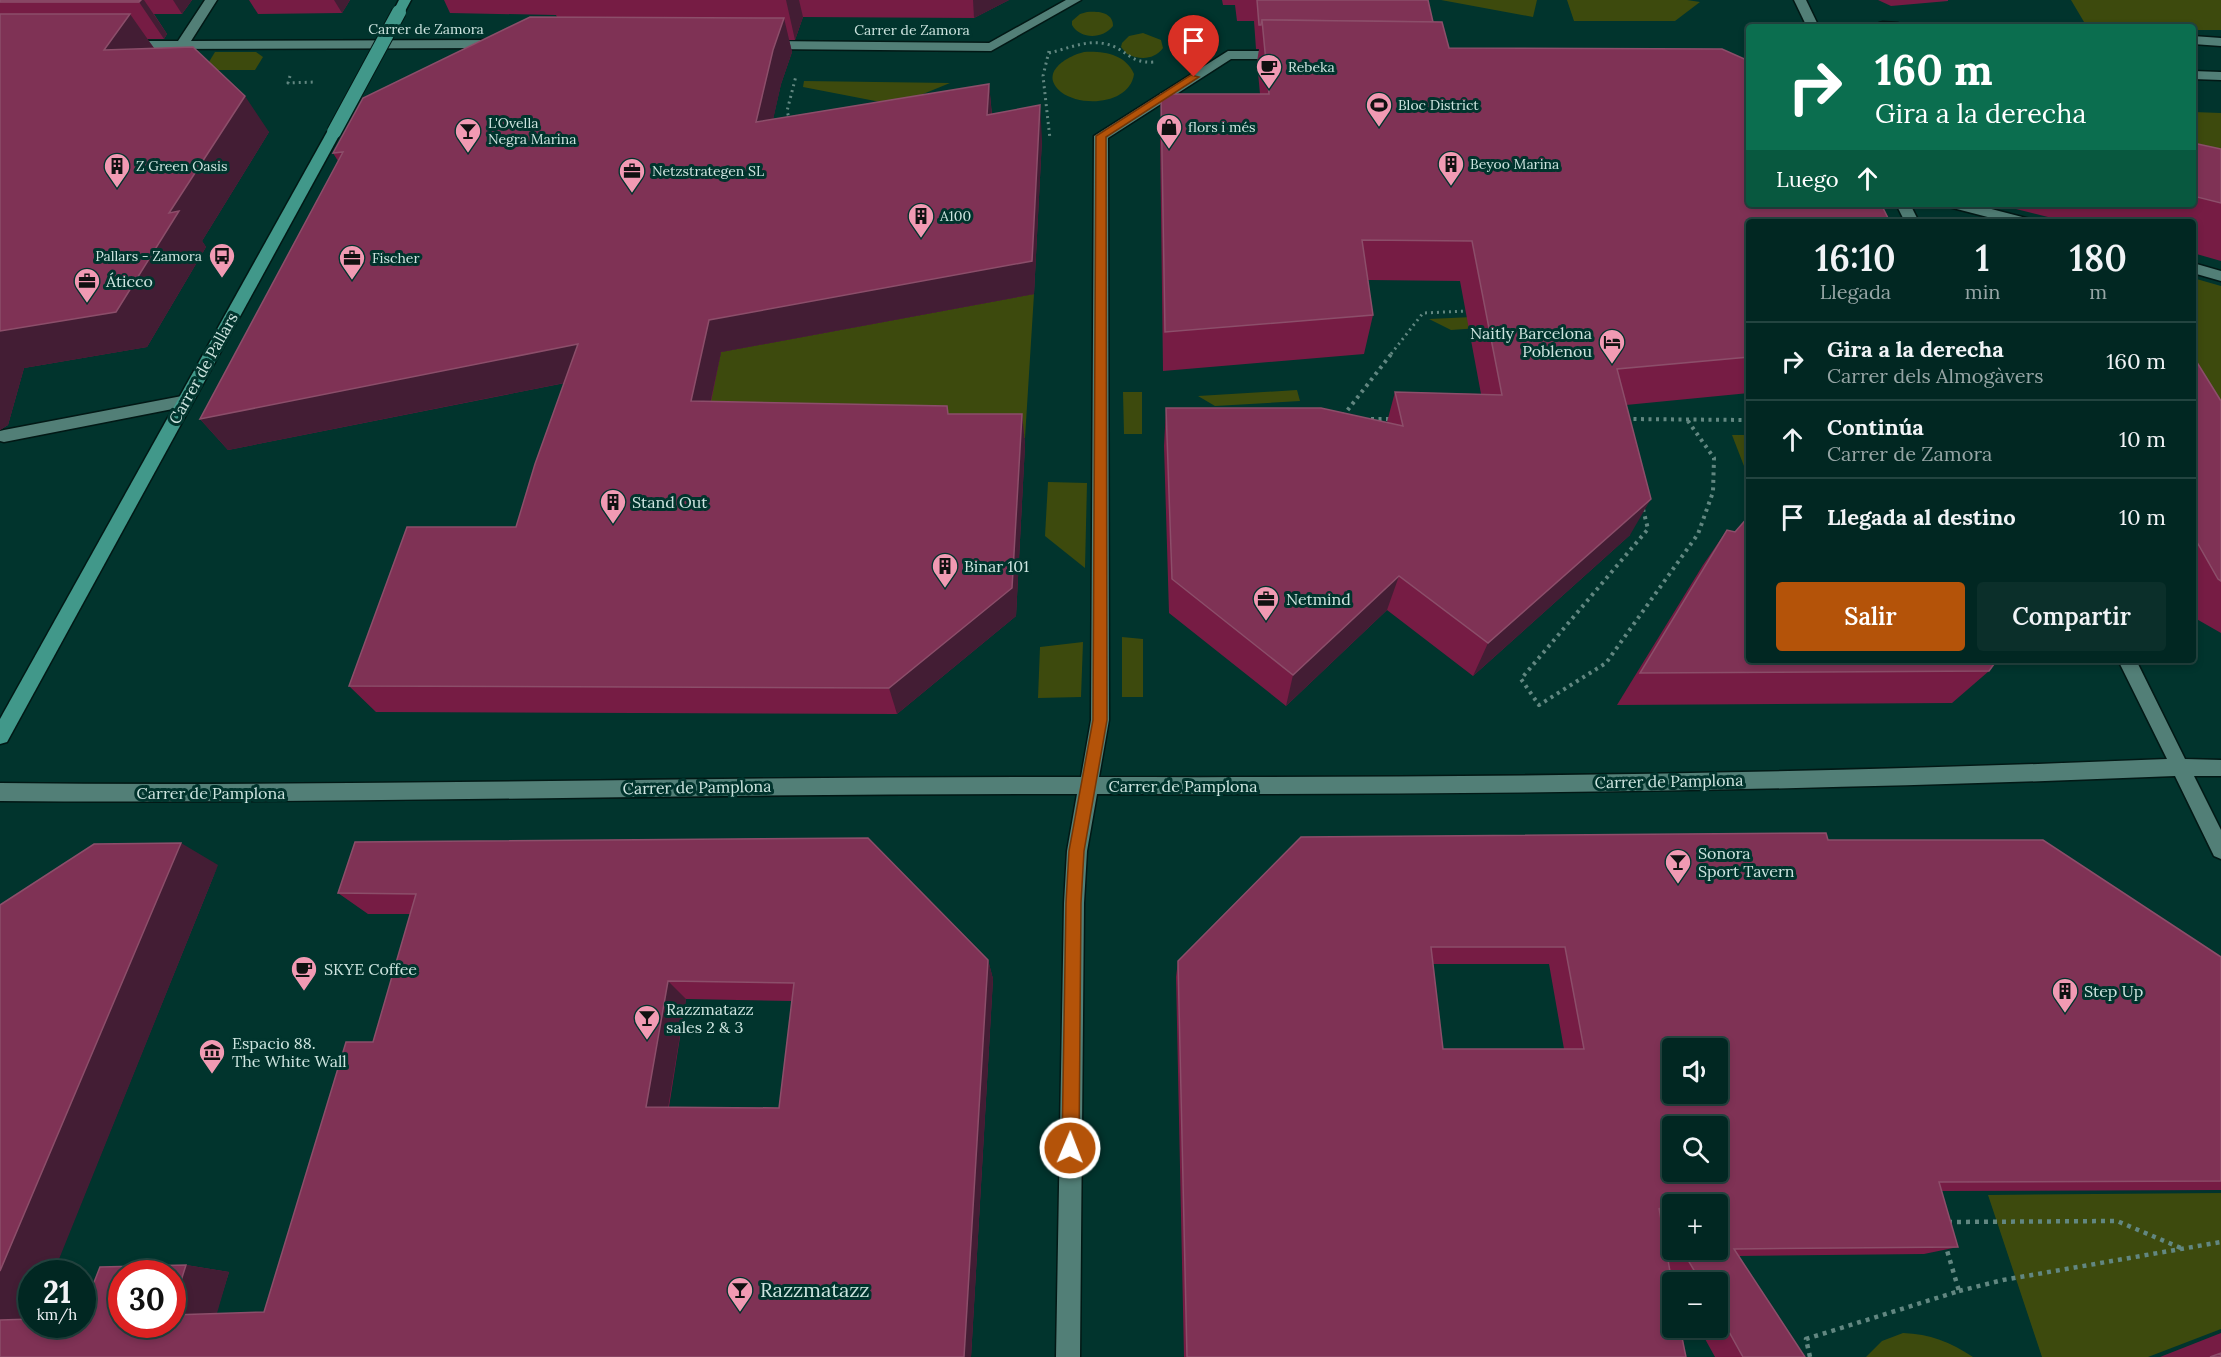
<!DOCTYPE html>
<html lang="es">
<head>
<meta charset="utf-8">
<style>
  :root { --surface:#012722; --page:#0b2f2a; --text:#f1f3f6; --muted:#96a5a5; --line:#234440; --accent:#b45309 }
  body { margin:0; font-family:Lora,serif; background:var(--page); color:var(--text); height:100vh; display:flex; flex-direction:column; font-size:22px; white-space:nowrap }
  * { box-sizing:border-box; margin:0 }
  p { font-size:20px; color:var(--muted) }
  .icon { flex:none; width:33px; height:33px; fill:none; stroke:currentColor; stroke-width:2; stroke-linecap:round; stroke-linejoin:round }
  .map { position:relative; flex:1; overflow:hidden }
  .panel { position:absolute; left:1746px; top:219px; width:450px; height:444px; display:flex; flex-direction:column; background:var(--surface); border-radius:6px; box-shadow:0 3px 9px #0003,0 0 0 2px var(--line) }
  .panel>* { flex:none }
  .guide { position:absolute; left:1746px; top:24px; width:450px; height:183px; border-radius:6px; box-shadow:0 3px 9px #0003,0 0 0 2px var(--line); background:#0b6e4f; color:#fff; overflow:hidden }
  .fabs { position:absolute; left:1662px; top:1038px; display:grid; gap:12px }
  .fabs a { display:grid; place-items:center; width:66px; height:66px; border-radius:6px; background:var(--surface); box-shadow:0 3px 9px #0003,0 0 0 2px var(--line); font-size:30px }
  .speed { position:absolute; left:18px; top:1260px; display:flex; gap:12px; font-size:30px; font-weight:700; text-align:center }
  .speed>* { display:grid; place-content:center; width:78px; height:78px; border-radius:50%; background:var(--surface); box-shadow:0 3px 9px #0003,0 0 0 2px var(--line); line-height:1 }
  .speed small { font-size:15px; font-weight:400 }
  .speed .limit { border:9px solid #d22; background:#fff; color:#111 }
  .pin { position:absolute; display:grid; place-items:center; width:51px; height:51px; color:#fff; margin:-62px -26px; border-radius:50% 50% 50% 0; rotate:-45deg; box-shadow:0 0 6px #0007 }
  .pin .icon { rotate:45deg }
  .me { position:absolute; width:66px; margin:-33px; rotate:1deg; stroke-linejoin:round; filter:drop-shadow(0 0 4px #0008) }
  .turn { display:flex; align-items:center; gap:21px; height:126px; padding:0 30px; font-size:27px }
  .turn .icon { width:78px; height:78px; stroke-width:2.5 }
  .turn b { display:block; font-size:42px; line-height:51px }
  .then { display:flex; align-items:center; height:57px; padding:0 30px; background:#0003; gap:12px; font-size:22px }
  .eta { display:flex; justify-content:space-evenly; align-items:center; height:102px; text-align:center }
  .eta b { font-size:36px; font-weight:600; line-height:42px }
  .button { display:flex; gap:12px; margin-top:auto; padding:12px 30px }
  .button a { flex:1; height:69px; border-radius:6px; background:var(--accent); color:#fff; font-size:24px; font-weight:600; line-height:69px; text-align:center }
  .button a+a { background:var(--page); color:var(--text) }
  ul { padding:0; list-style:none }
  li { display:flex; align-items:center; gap:18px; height:78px; padding:0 30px; border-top:2px solid var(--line) }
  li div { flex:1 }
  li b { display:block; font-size:22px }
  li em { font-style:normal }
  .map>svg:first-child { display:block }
  .green { fill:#3d4a0d }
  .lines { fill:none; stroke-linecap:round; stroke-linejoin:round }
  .minor-casing { stroke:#021815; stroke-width:3 }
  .major-casing { stroke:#021815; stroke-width:3 }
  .path-far2 { stroke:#628781; stroke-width:3; stroke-dasharray:2 4; stroke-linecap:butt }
  .path-far1 { stroke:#628781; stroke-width:4; stroke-dasharray:3 4.5; stroke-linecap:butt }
  .path { stroke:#628781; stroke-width:4.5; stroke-dasharray:4 5; stroke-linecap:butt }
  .minor { fill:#527f77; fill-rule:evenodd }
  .major { fill:#41988a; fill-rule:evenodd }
  .major-bridge-casing { stroke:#021815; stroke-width:16; stroke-linecap:butt }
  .major-bridge { stroke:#41988a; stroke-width:14 }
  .wall { fill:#761c44; fill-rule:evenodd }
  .shaded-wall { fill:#431d34 }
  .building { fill:#7f3255; stroke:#8c4e6a; stroke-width:1.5; fill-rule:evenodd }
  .route { fill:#b45309; stroke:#753606; stroke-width:1.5 }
  .labels { text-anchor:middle; stroke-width:6; stroke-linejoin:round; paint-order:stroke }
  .far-street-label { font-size:14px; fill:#cee5e0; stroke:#01342d }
  .far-poi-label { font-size:14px; fill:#cee5e0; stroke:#01342d; text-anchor:start }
  .poi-label { font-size:16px; fill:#cee5e0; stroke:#01342d; text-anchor:start }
  .street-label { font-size:16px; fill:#cee5e0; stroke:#01342d }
  .near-poi-label { font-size:20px; fill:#cee5e0; stroke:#01342d; text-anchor:start }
</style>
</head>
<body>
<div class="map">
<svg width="2221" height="1357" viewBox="0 0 2221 1357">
  <rect width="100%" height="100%" fill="#01342d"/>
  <g class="green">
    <polygon points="1441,0 1537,0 1533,17"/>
    <polygon points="1567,0 1687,0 1700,2 1675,21 1574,21"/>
    <polygon points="2071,0 2221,0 2221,30 2193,30 2193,27 2087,27"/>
    <path d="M1087,12C1098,11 1113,12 1113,26C1103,39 1081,40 1072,25V21L1080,14Z"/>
    <path d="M1143,33L1161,40L1163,48C1154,60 1140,60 1127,54L1121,47L1122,43L1129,36Z"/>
    <polygon points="215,52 256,52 263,57 255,70 204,70"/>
    <path d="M1084,52C1104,51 1125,54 1134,74C1130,104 1082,108 1061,92C1038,73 1067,56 1084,52Z"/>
    <polygon points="804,81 950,83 896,105 803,87"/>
    <polygon points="2193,112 2221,113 2221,206 2193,199"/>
    <polygon points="2193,278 2221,286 2221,440 2193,394"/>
    <polygon points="1034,294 1025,438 892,438 704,433 721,352"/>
    <polygon points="1534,314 1538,324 1451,330 1429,319"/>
    <polygon points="1297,390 1300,401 1215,406 1198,396"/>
    <polygon points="1123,392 1142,392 1142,434 1124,434"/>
    <polygon points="1732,435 1749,435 1749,479"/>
    <polygon points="1048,482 1087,483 1085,568 1045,536"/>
    <polygon points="1122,637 1143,639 1143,697 1122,697"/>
    <polygon points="1083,642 1081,697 1038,698 1040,647"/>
    <polygon points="2221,1193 2221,1329 2148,1357 2042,1357 1988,1195"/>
    <path d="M1903,1333C1930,1334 1950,1342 1973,1357H1866L1882,1341Z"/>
  </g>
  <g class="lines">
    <g class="minor-casing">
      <g id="minor">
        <polygon points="205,0 217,0 191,41 496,40 502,44 496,48 128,49 122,45 128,41 178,41"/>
        <polygon points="1066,0 1081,0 991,51 767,49 761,45 767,41 989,43"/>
        <polygon points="1794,0 1806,0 1819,27 1807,27"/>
        <polygon points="1883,22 1898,23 1904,27 1878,27 1879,23"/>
        <polygon points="2193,36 2221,38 2221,46 2193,44"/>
        <path d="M1228,51H1282L1288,55L1282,59H1231L1108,138L1109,720L1099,777C1455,778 1811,774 2167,759L2118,660H2136L2185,759L2221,760V776H2194L2221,830V859L2214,856L2175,776C1816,791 1456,795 1097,794L1087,851L1084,903L1080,1357H1056L1064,903L1067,851L1077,794C718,793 359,804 0,801V783C360,787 720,776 1081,777L1091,720L1094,136Z"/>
        <polygon points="2193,71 2221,72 2221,80 2193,79"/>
        <polygon points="1896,204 1910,204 1919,222 1905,222"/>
        <polygon points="1947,204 1972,204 2030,219 2032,222 2007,222 1949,207"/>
        <polygon points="2193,263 2221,271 2221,281 2193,273"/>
        <polygon points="182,396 188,398 190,402 188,406 4,442 0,441 0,431 4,430"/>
      </g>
    </g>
    <g class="major-casing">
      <g id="major">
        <polygon points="399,0 411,0 403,15 399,16 393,12"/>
        <polygon points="334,128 341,132 7,742 0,744 0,719 327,132"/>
      </g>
    </g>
    <g class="path-far2">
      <polyline points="1049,51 1043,76 1050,139"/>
      <path d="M1049,53C1067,49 1087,39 1106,44C1126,48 1129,64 1154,62"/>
      <polyline points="290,76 288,83 316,82"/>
      <polyline points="790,121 787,111 796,76"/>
      <polyline points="1391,354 1423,313 1468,311"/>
    </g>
    <g class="path-far1">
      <polyline points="1343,416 1392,353"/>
      <polyline points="1371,419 1390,419"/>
      <polyline points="1626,419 1749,420"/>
      <polyline points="1643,509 1648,529 1521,679 1539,705 1606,663 1698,534 1713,492 1714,458 1688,421"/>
    </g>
    <g class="path">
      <polyline points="1948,1222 2117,1221 2181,1248"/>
      <polyline points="1959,1291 2003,1280 2221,1242"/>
      <polyline points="1810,1357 1806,1339 1959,1291 1946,1247"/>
    </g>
    <use href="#minor" class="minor"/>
    <use href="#major" class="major"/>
    <g class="major-bridge-casing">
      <polyline id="major-bridge" points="334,132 399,12"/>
    </g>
    <use href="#major-bridge" class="major-bridge"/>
  </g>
  <g class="wall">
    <polygon points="0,0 192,0 182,14 154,14 167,34 164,39 147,39 154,48 269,132 202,241 206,247 147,347 24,368 8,425 0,430"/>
    <polygon points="249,0 350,0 342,13 258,14"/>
    <polygon points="444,0 1009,0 974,18 803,17 795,40 789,40 792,52 781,84 773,119 989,84 992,115 1042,139 1034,294 721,352 711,402 948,414 1022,414 1025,445 1016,616 897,714 376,712 349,686 516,527 565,383 228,450 200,419 338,161 333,153 557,17 556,15 450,13"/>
    <polygon points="1222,0 1428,0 1433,22 1449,48 1749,222 1749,393 1626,405 1630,535 1473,676 1387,610 1286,706 1169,613 1164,446 1166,408 1387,422 1395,392 1481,394 1460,281 1368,280 1373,315 1364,354 1163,371 1160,135 1161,94 1260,94 1257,62 1259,49 1256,49 1254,21 1237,21 1235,5 1223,5"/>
    <polygon points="1878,0 1948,0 1948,1 1891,6"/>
    <polygon points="2193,143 2221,149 2221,261 2193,253 2193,222 2068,222 1996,204 2193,204"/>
    <polygon points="2193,356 2221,401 2221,633 2193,617"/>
    <polygon points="1749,492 1749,505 1746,497"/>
    <polygon points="1727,530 1735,532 1989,671 1952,703 1617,705 1703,565"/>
    <path d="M1828,840L2221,957V1190L1941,1191L1958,1247L1924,1254L1738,1256L1805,1357H1715L1699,1328H1718V1282H1674L1672,1278L1686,1357H1184L1176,977L1178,961ZM1433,964H1549L1564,1049H1443ZM1672,1204L1718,1250H1672Z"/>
    <path d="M355,842L988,960L993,979L971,1357H0L218,865L32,1324H82L186,1265L229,1272L216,1314L264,1312L373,1042L410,914H368L338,893ZM686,999L792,1001L779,1108L669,1107Z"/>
    <polygon points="2221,1333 2221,1357 2160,1357"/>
  </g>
  <g class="shaded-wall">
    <polygon points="141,0 144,0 167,34 164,39 139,2"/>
    <polygon points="173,0 192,0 182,14"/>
    <polygon points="334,0 350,0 342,13"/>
    <polygon points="786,0 799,0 803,17 795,40"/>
    <polygon points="973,0 1009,0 974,18"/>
    <polygon points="130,14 156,51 104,50"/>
    <polygon points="784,18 792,52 781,84 765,156 756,122 773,50"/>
    <polygon points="989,84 992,118 987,115"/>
    <polygon points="245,96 269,132 202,241 206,247 147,347 24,368 8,425 0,430 0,331 169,213"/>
    <polygon points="1040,105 1042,139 1034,294 721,352 704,433 691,401 709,320"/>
    <polygon points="578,344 594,377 228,450 200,419"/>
    <polygon points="1022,414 1025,445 1016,616 897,714 889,688"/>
    <polygon points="1651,499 1630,535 1473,676 1488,643"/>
    <polygon points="1399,576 1387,610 1286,706 1293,675"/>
    <polygon points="181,843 218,865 53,1274 32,1274 32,1324 0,1322 0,1271"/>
    <polygon points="988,960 993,979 971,1357 964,1357"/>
    <polygon points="668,981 686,999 666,1120 646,1107"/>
    <polygon points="186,1265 229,1272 215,1320 172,1315 172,1309"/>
  </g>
  <g class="building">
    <polygon points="0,0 141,0 139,2 0,2"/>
    <polygon points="1257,0 1428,0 1433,22 1262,20 1261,25 1259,25"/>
    <polygon points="0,14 130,14 104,50 193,47 245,96 169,213 179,211 116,312 0,331"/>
    <polygon points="530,17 784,18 773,50 756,122 989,84 987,115 1040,105 1032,261 709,320 691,401 947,406 948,414 1022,414 1012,588 889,688 349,686 407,527 516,527 535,464 578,344 200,419 343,152 333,153 363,98"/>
    <polygon points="1262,20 1442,22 1449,48 1722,49 1749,61 1749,204 1881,204 1890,222 1749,222 1749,357 1617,369 1651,499 1488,643 1399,576 1293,675 1172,579 1166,408 1321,408 1403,426 1395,392 1502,395 1472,241 1362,240 1373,315 1165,332 1161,94 1269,94"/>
    <polygon points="2193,143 2221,149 2221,203 2193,196"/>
    <polygon points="2193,356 2221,401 2221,581 2218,579 2193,535"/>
    <polygon points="1749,516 1749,660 1997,660 1989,671 1640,673 1727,530 1735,532"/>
    <path d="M1826,833L1828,840H2043L2221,957V1181L1939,1182L1958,1247L1734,1249L1805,1357H1743L1718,1312V1282H1701L1682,1250H1718V1204H1672V1232L1659,1208L1672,1283V1328H1680L1686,1357H1187L1178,961L1301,837ZM1431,947H1565L1584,1049H1443ZM1672,1048H1718V1094H1672ZM1672,1126H1718V1172H1672Z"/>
    <path d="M868,838L988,960L964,1357H0V1320L32,1319V1324H82V1313L100,1267L186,1265L172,1309V1274H122V1324H172V1315L264,1312L346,1042H373L416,894L338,893L355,842ZM668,981L794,983L779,1108L646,1107Z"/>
    <polygon points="181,843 0,1271 0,905 94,844"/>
    <polygon points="2221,1353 2221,1357 2210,1357"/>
  </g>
  <polygon class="route" points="1191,75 1199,77 1106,137 1107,720 1084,851 1081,903 1079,1148 1076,1154 1070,1156 1064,1154 1062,1148 1066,903 1069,851 1093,720 1096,136"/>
  <defs>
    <g id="cafe-pin" transform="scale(1.35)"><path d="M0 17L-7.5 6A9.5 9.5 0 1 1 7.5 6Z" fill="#f19ab3" stroke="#01342d"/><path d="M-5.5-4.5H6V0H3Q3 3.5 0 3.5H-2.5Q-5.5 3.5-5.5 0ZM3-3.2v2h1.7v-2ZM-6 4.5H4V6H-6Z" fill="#111"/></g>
    <g id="stadium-pin" transform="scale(1.35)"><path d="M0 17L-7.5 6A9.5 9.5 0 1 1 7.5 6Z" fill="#f19ab3" stroke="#01342d"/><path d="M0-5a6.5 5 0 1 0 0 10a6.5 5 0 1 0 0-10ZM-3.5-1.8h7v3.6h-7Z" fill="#111"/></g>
    <g id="shop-pin" transform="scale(1.35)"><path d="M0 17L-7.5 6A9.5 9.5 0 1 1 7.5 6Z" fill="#f19ab3" stroke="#01342d"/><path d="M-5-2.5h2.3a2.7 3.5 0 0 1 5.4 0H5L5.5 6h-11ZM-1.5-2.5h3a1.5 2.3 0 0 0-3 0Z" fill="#111"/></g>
    <g id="bar-pin" transform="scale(1.35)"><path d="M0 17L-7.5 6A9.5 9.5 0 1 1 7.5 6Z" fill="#f19ab3" stroke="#01342d"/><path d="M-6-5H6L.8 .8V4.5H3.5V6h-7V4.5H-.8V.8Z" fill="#111"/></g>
    <g id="building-pin" transform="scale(1.35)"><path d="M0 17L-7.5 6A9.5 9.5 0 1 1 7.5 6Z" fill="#f19ab3" stroke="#01342d"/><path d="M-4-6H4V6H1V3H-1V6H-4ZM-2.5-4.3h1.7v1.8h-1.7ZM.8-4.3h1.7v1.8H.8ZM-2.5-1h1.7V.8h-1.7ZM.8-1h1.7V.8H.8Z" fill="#111"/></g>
    <g id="office-pin" transform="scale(1.35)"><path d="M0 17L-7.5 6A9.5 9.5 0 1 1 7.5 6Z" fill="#f19ab3" stroke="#01342d"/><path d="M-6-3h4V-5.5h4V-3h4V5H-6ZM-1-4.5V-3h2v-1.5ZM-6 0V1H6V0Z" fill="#111"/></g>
    <g id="bus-pin" transform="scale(1.35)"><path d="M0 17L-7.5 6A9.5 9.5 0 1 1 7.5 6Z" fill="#f19ab3" stroke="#01342d"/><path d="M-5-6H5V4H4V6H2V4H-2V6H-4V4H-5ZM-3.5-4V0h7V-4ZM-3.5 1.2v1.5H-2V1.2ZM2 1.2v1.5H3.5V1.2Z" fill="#111"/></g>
    <g id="hotel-pin" transform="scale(1.35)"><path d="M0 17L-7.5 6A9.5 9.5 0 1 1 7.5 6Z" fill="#f19ab3" stroke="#01342d"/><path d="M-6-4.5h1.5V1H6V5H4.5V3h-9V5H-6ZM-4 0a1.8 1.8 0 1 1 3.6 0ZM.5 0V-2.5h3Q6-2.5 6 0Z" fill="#111"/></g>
    <g id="museum-pin" transform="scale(1.35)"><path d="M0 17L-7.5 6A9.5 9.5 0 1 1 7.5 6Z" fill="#f19ab3" stroke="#01342d"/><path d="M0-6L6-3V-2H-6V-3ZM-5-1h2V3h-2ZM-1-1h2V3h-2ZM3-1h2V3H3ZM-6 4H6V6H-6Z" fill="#111"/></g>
  </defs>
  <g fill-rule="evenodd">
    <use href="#cafe-pin" x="1269" y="67"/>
    <use href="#stadium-pin" x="1379" y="105"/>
    <use href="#shop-pin" x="1169" y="127"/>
    <use href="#bar-pin" x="468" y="131"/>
    <use href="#building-pin" x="1451" y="164"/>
    <use href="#building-pin" x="117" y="166"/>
    <use href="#office-pin" x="632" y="171"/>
    <use href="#building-pin" x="921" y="216"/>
    <use href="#bus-pin" x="222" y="256"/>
    <use href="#office-pin" x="352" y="258"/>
    <use href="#office-pin" x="87" y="281"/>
    <use href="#hotel-pin" x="1612" y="342"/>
    <use href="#building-pin" x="613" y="502"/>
    <use href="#building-pin" x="945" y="566"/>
    <use href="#office-pin" x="1266" y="599"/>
    <use href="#bar-pin" x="1678" y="862"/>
    <use href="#cafe-pin" x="304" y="969"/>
    <use href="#building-pin" x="2065" y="991"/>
    <use href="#bar-pin" x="647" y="1018"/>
    <use href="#museum-pin" x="212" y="1052"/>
    <use href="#bar-pin" x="740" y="1290"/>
  </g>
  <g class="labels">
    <g class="far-street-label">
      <text x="426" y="34">Carrer de Zamora</text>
      <text x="912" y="35">Carrer de Zamora</text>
    </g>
    <g class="far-poi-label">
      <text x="1288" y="72">Rebeka</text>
      <text x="1398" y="110">Bloc District</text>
      <text x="488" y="128">L'Ovella<tspan x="488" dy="16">Negra Marina</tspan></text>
      <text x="1188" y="132">flors i més</text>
      <text x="1470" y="169">Beyoo Marina</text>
      <text x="136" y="171">Z Green Oasis</text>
      <text x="652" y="176">Netzstrategen SL</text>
      <text x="940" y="221">A100</text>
      <text x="202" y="261" text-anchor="end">Pallars - Zamora</text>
      <text x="372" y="263">Fischer</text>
    </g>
    <g class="poi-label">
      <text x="106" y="287">Áticco</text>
      <text x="1592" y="339" text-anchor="end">Naitly Barcelona<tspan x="1592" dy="18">Poblenou</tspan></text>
      <text x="632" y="508">Stand Out</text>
      <text x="964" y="572">Binar 101</text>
      <text x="1286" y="605">Netmind</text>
      <text x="1698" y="859">Sonora<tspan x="1698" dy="18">Sport Tavern</tspan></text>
      <text x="324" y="975">SKYE Coffee</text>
      <text x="2084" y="997">Step Up</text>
      <text x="666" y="1015">Razzmatazz<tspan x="666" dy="18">sales 2 &amp; 3</tspan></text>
      <text x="232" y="1049">Espacio 88.<tspan x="232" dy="18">The White Wall</tspan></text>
    </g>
    <g class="street-label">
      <text transform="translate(203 368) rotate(-61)" y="6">Carrer de Pallars</text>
      <text transform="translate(1669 781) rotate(-1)" y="6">Carrer de Pamplona</text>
      <text x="1183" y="792">Carrer de Pamplona</text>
      <text transform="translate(697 787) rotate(-1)" y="6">Carrer de Pamplona</text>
      <text x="211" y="799">Carrer de Pamplona</text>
    </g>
    <g class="near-poi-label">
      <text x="760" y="1297">Razzmatazz</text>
    </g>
  </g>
</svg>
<div class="fabs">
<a><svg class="icon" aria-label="sound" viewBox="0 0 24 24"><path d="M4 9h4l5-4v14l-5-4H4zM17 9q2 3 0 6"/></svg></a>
<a><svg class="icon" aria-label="search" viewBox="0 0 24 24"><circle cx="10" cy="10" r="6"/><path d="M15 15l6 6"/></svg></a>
<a>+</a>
<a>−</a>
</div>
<div class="speed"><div>21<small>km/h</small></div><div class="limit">30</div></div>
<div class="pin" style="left:1194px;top:77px;background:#d93025"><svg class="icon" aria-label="arrive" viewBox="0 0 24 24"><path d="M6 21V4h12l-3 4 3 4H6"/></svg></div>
<svg class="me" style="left:1070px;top:1148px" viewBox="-20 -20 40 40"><circle r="17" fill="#b45309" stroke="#fff" stroke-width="3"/><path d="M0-11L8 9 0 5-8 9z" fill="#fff"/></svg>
<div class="guide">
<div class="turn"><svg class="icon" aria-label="right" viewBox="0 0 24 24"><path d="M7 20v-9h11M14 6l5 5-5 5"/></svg><div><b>160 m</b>Gira a la derecha</div></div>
<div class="then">Luego<svg class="icon" aria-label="ahead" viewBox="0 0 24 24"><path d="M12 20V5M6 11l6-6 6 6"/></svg></div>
</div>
<section class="panel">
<div class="eta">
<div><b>16:10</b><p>Llegada</p></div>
<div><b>1</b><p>min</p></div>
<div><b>180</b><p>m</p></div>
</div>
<ul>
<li><svg class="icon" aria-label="right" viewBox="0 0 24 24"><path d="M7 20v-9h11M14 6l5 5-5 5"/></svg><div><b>Gira a la derecha</b><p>Carrer dels Almogàvers</p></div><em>160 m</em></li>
<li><svg class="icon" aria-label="ahead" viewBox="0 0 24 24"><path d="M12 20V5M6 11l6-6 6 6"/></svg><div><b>Continúa</b><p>Carrer de Zamora</p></div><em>10 m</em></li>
<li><svg class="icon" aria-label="arrive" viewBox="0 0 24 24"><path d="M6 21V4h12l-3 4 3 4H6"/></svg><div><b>Llegada al destino</b></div><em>10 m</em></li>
</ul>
<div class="button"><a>Salir</a><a>Compartir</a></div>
</section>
</div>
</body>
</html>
